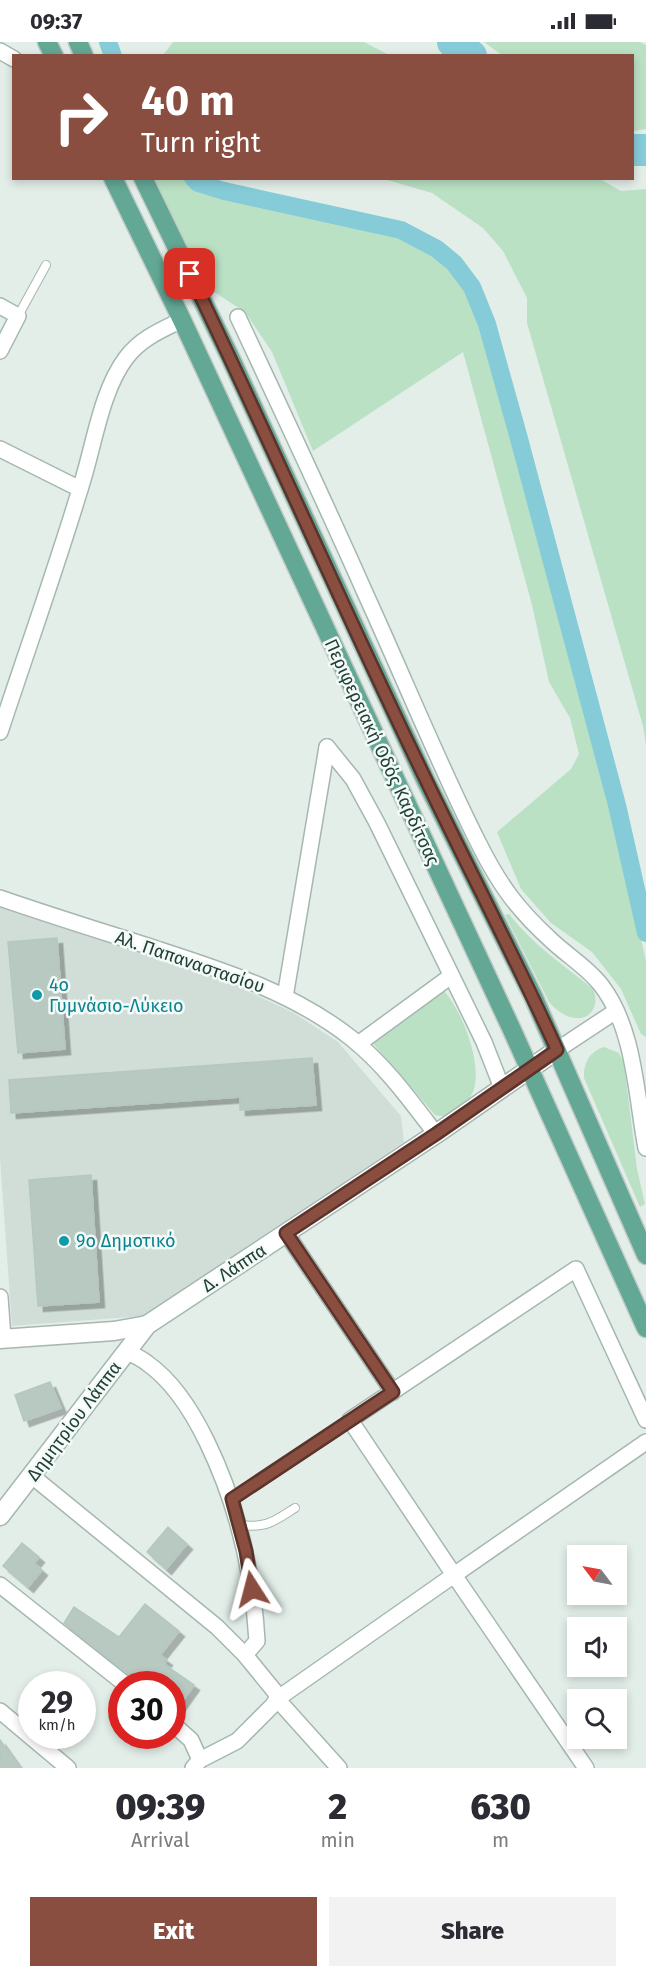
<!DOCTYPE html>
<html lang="en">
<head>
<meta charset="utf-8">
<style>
  :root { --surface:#fff; --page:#f2f2f3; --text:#2b2b33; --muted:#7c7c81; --accent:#8a4e40 }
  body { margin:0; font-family:"Fira Sans",sans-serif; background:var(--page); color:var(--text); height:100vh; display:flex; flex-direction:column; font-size:22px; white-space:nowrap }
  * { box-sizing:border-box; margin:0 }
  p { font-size:20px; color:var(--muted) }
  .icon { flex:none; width:33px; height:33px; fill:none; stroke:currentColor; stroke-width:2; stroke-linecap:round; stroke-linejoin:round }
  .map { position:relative; height:1726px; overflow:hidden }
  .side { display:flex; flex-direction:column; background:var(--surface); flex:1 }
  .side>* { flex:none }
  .guide { position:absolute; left:12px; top:12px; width:622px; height:126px; border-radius:0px; box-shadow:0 3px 9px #0003; background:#8a4e40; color:#fff; overflow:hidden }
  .needle { width:39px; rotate:302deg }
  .buttons { position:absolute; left:567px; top:1503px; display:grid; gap:12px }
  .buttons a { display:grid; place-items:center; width:60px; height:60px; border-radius:0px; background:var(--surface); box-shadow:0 3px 9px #0003; font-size:30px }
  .speed { position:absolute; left:18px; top:1629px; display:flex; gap:12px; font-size:30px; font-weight:700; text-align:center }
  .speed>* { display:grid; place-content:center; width:78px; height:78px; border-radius:50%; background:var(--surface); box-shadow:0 3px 9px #0003; line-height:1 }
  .speed small { font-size:15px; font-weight:400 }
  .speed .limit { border:9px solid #d22; background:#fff; color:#111 }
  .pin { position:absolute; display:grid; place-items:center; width:51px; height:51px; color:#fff; margin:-26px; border-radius:12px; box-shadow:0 3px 9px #0006 }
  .me { position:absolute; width:66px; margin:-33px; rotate:351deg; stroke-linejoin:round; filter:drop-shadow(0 0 4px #0008) }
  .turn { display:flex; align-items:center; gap:21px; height:126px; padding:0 30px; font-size:27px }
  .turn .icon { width:78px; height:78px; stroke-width:2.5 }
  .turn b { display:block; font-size:42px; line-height:51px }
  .eta { display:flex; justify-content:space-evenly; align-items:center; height:102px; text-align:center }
  .eta b { font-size:36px; font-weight:800; line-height:42px }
  .button { display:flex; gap:12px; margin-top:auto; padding:12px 30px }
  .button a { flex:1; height:69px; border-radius:0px; background:var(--accent); color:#fff; font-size:24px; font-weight:800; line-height:69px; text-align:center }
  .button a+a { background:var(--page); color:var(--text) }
  .status { display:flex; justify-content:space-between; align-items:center; height:42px; padding:0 30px; background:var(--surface); direction:ltr }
  .status svg { height:16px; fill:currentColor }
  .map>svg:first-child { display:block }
  .built { fill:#d1ded8 }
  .green { fill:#bae1c4 }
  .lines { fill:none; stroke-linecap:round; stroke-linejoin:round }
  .canal { stroke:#86ccd8; stroke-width:18 }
  .river { stroke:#86ccd8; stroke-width:32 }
  .building { fill:#b8c9c2; stroke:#b4c8c0; stroke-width:1.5; filter:url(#shadow) }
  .service-casing { stroke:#a5b7b0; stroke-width:10 }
  .minor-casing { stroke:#a5b7b0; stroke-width:18 }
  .tertiary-casing { stroke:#a5b7b0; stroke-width:21 }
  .primary-casing { stroke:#c1cac7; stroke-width:21 }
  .service { stroke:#fff; stroke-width:8 }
  .minor { stroke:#fff; stroke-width:15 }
  .tertiary { stroke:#fff; stroke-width:18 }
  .primary { stroke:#63a795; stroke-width:18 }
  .route-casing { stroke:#5a332a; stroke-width:15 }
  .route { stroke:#8a4e40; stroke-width:10 }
  .culture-dot { fill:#0f9aa8; stroke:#f4faf7; stroke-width:2 }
  .labels { text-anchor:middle; stroke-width:5; stroke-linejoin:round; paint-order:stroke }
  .street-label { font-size:18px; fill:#214138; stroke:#f4faf7 }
  .culture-label { font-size:18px; fill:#0d838f; stroke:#f4faf7; text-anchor:start }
</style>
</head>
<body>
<div class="status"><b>09:37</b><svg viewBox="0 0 49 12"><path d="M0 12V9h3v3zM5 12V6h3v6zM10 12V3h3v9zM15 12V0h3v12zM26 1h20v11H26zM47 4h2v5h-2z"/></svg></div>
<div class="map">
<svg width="646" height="1726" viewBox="0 0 646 1726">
  <defs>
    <filter id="shadow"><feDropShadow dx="5.5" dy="5.5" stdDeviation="0" flood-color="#0004"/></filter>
  </defs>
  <rect width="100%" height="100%" fill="#e3eee9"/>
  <polygon class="built" points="0,865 228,940 294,971 338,1000 401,1074 404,1100 143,1274 12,1284 0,1117"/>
  <g class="green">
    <polygon points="173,0 364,0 389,13 163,13"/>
    <polygon points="484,0 640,0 646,3 646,87 633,89 633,14 502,13"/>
    <polygon points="155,137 188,137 198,146 400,191 433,211 449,224 471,253 488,300 612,769 646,919 646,995 641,992 621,947 592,910 551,881 521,847 497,790 571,727 579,712 570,676 549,640 532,563 463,310 313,409 272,310 245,270 205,244"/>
    <polygon points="600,137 621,149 646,147 646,703 643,684 527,281 527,256 503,209 483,186 432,151 384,137"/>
    <path d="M509,872C532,902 562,922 592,946C600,958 594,977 577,976C566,976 556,968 549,960L505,873Z"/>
    <path d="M441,946C461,965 482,1019 474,1047C472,1055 464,1063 456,1068C449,1073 444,1076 435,1073L370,998Z"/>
    <path d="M604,1005L619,1011L624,1021L637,1127L645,1162L640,1165L584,1036C583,1021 590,1009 604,1005Z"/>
  </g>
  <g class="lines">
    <g class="canal">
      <polyline points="108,0 113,14"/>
      <polyline points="193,136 198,141 224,149 401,188 437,207 454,221 472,245 487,282 518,393 617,763 646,891"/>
    </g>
    <g class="river">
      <polyline points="453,0 471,14"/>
      <polyline points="633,108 646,108"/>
    </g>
  </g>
  <g class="building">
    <polygon points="57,896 65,1007 18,1011 8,900"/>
    <polygon points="312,1016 316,1063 240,1068 240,1055 11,1071 9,1038"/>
    <polygon points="91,1133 99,1260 38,1264 29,1138"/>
    <polygon points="50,1340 61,1366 24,1379 15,1353"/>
    <polygon points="168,1485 187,1502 166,1527 147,1510"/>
    <polygon points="22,1501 39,1515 34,1521 42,1528 28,1545 3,1524"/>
    <polygon points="145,1562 179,1589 160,1613 167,1618 164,1622 194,1643 174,1671 172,1642 142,1642 64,1581 74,1565 119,1595"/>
    <polygon points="0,1698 20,1726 0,1726"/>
  </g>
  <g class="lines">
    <g class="service-casing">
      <g id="service">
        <polyline points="18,274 46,223"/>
        <polyline points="232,1457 350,1378"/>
        <path d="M239,1483C267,1486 273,1480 295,1466"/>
      </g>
    </g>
    <g class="minor-casing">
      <g id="minor">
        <polyline points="0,9 14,17"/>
        <polyline points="0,264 18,274 0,309"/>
        <path d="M238,275C281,367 325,460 366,553C404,636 438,721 479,802C500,844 518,868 552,899C568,914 588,926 601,943C635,987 636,1054 646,1106"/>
        <polyline points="0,407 80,447"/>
        <path d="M0,690C27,608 56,527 81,444C94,404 101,349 126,316C140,297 161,288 182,278"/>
        <polyline points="327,705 353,737 377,781 484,1000 502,1046"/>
        <path d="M0,856C52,874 104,890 157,907C225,929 294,951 351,996C385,1023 410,1058 436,1092"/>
        <polyline points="285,955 327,705"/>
        <polyline points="358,1002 451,934"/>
        <polyline points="557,1008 616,969"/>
        <polyline points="286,1191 393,1350"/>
        <polyline points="0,1255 3,1296"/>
        <path d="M127,1310C134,1313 141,1316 147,1321C174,1340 193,1371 207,1400C238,1464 253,1528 257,1599L245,1613"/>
        <polyline points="32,1434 217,1585 245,1613 276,1651 277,1657 273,1663 237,1699 200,1718 193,1726"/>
        <polyline points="0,1543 125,1642"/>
        <polyline points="0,1669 68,1726"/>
        <polyline points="172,1681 191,1698 200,1718"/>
        <polyline points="339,1726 277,1657 454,1533 350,1378 576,1227 646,1378"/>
        <polyline points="586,1726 454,1533 646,1400"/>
      </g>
    </g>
    <g class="tertiary-casing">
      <g id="tertiary">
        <polyline points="0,1297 114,1289 147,1283"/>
        <polyline points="0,1474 147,1283 436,1092 557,1008"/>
      </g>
    </g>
    <g class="primary-casing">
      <g id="primary">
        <polyline points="47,0 54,14"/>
        <polyline points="78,0 84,14"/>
        <polyline points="113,136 182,278 512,988 646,1286"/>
        <polyline points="143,136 230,315 426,739 533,954 646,1213"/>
      </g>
    </g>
    <use href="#service" class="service"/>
    <use href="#minor" class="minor"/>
    <use href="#tertiary" class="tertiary"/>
    <use href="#primary" class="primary"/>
  </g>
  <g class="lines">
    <g class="route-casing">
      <path id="route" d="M190,232C271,400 345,571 426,738C469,828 516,917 557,1008L436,1092L286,1191L393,1350L232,1457L246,1509L252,1547"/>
    </g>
    <use href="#route" class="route"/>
  </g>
  <g class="culture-dot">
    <circle cx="37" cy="953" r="6"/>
    <circle cx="64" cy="1199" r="6"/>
  </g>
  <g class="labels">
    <g class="street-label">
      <text transform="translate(382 710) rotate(65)" y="6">Περιφερειακή Οδός Καρδίτσας</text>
      <text transform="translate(190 920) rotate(19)" y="6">Αλ. Παπαναστασίου</text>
      <text transform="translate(234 1226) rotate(-33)" y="6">Δ. Λάππα</text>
      <text transform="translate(74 1379) rotate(-53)" y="6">Δημητρίου Λάππα</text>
    </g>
    <g class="culture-label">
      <text x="49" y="949">4ο<tspan x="49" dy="21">Γυμνάσιο-Λύκειο</tspan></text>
      <text x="76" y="1205">9ο Δημοτικό</text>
    </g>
  </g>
</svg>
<div class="buttons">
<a><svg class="needle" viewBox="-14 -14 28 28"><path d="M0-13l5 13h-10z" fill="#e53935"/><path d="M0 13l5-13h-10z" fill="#7c7c81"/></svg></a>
<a><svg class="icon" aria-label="sound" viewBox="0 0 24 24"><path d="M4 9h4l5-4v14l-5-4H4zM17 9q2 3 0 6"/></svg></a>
<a><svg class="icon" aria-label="search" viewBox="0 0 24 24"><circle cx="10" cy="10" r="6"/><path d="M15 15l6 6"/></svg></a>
</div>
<div class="speed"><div>29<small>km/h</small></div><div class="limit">30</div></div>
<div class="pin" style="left:190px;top:232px;background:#d93025"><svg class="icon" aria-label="arrive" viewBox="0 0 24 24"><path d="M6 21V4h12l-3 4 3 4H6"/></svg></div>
<svg class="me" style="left:252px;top:1547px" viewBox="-20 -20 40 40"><path d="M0-17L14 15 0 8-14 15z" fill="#8a4e40" stroke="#fff" stroke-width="4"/></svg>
<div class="guide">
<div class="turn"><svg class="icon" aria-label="right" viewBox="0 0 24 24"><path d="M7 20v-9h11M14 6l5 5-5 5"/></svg><div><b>40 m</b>Turn right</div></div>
</div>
</div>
<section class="side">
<div class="eta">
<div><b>09:39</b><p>Arrival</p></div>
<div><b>2</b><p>min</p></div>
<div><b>630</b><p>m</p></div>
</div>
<div class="button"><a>Exit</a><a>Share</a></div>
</section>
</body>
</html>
